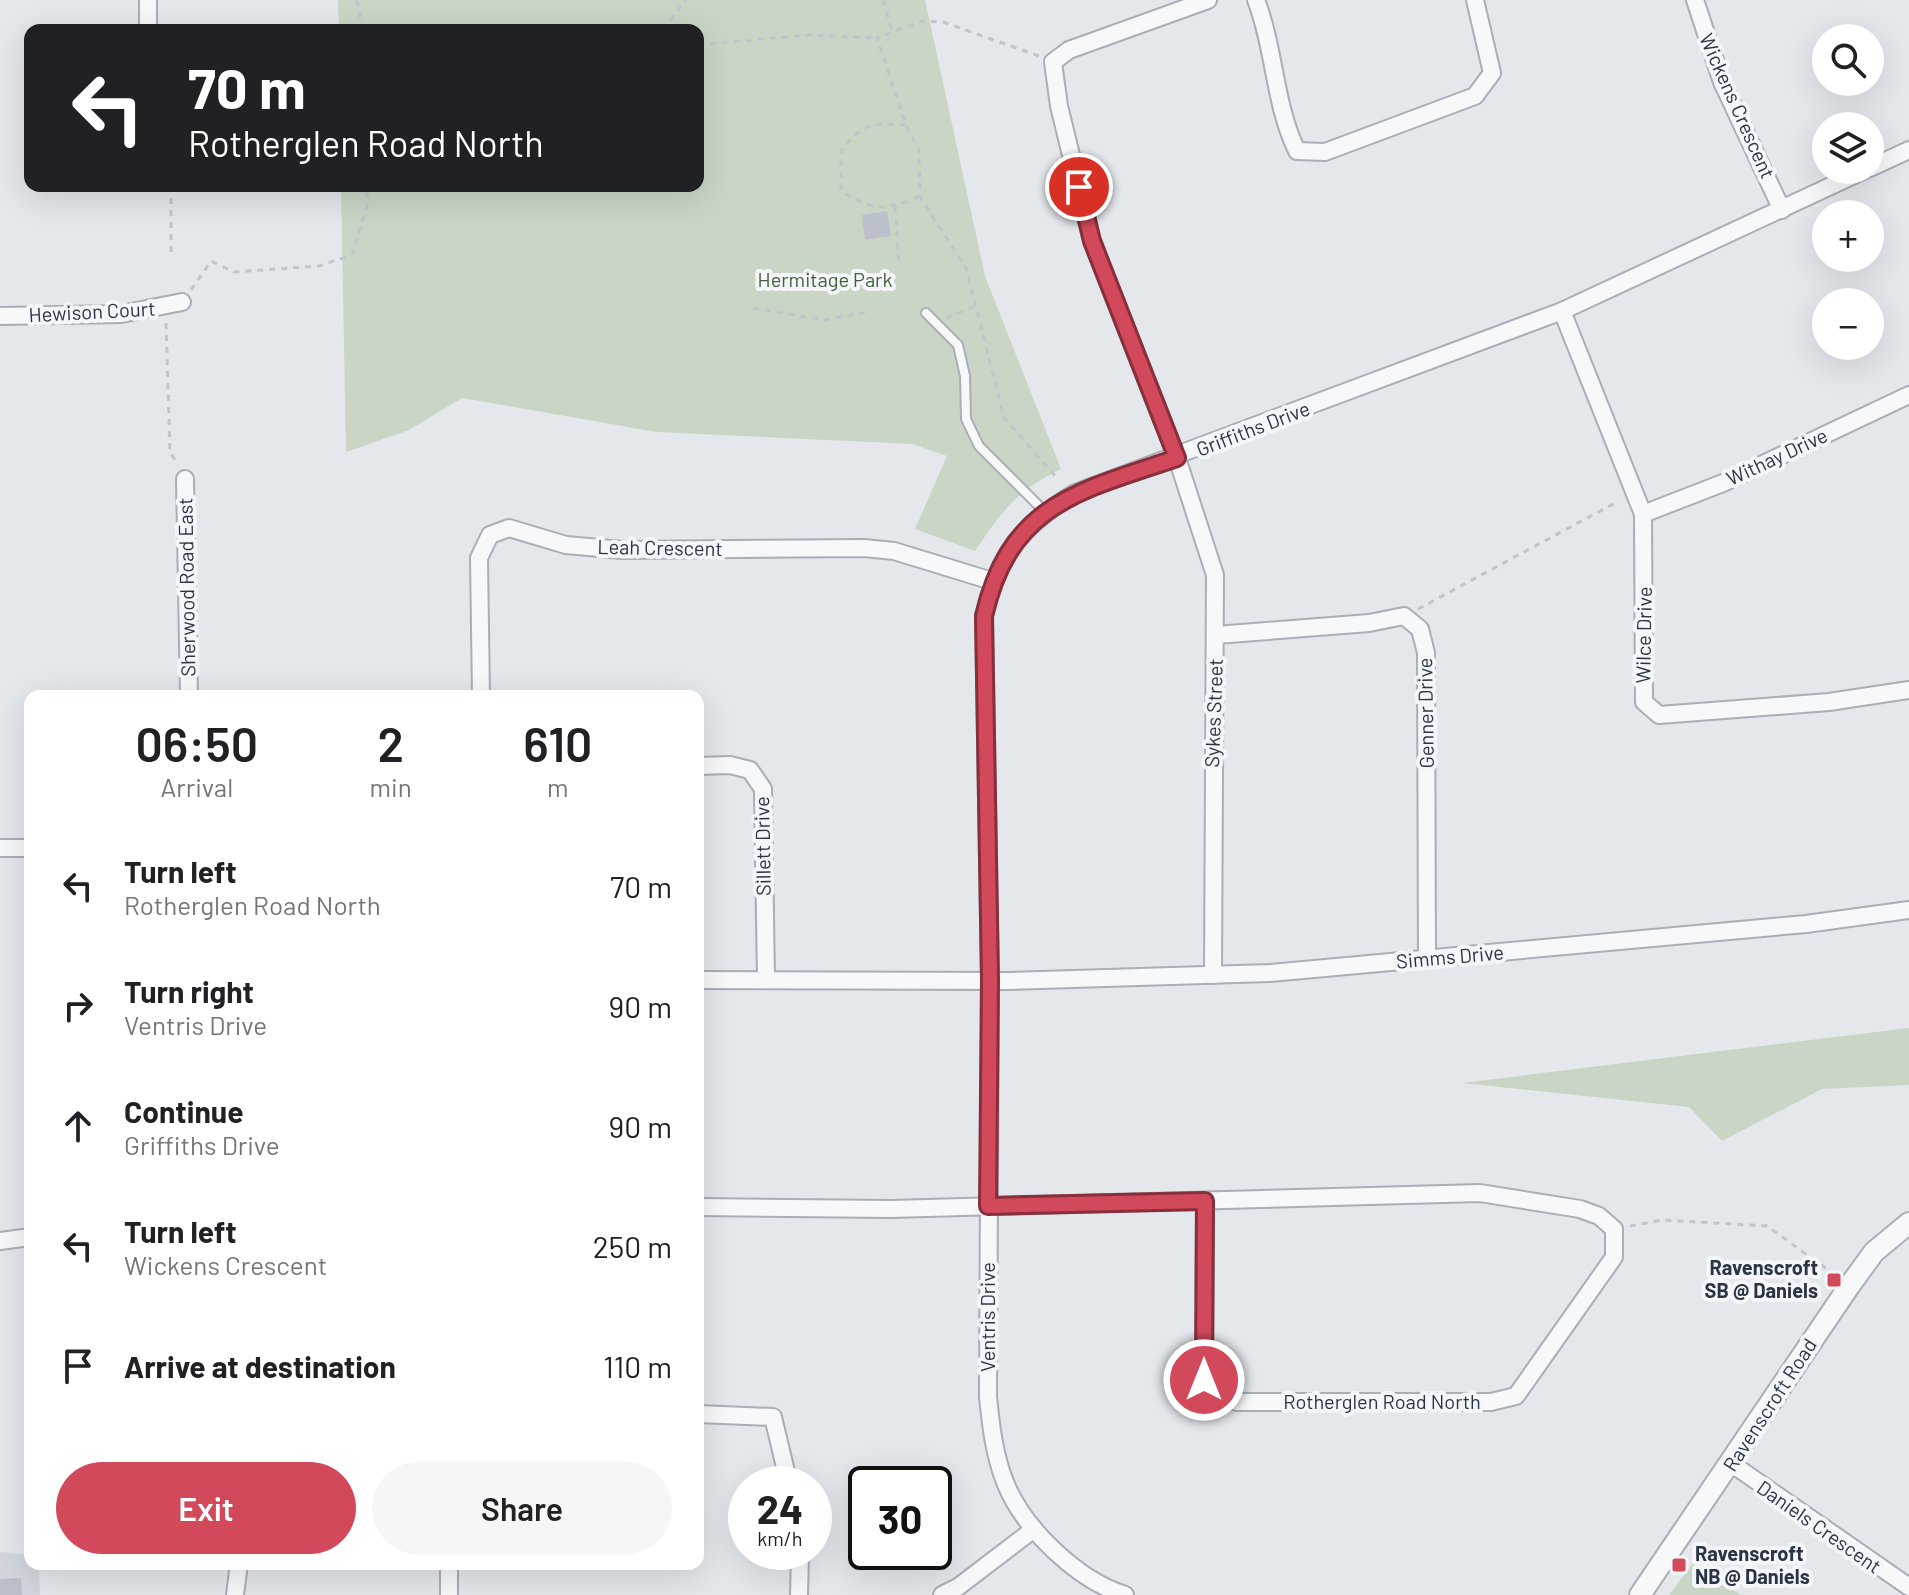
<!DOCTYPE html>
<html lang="en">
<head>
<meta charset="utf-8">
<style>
  :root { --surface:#fff; --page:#f6f6f6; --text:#202124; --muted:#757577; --accent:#d1495b }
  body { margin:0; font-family:Barlow,sans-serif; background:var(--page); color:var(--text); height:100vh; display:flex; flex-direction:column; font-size:30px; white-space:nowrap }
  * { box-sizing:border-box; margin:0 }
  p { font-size:26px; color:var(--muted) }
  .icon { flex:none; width:44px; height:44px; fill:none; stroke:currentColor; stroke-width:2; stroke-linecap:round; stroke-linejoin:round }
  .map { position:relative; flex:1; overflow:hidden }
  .sheet { position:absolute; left:24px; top:690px; width:680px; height:880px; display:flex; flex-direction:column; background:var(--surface); border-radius:16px; box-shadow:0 8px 32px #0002 }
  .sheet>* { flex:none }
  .guide { position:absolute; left:24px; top:24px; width:680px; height:168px; border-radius:16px; box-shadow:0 8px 32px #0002; background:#202124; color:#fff; overflow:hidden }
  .controls { position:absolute; left:1812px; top:24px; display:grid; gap:16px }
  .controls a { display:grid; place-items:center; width:72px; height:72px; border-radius:50%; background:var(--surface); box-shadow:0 8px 32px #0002; font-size:40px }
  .speed { position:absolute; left:728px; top:1466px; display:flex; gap:16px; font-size:40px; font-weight:700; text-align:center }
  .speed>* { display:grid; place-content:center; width:104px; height:104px; border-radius:50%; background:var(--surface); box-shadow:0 8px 32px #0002; line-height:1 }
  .speed small { font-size:20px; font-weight:400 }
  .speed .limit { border:4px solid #111; border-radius:12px; background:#fff; color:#111 }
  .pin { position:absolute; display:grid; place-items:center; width:68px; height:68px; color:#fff; margin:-34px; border:4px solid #fff; border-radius:50%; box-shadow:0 2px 8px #0007 }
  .me { position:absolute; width:88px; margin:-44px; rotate:0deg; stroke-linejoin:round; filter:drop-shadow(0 0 6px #0008) }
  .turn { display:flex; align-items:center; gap:28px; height:168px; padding:0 32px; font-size:36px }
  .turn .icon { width:104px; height:104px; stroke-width:2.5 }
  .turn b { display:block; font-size:56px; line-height:68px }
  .eta { display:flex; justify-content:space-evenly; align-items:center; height:136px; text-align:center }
  .eta b { font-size:48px; font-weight:600; line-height:56px }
  .primary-button { display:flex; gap:16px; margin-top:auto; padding:16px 32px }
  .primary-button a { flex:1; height:92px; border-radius:48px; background:var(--accent); color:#fff; font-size:32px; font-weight:600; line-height:92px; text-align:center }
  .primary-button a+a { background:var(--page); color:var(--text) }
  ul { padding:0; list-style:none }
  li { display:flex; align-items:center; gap:24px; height:120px; padding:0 32px }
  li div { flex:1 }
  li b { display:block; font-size:30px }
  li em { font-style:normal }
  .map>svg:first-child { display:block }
  .built { fill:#d2d6de }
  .green { fill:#c9d6c5 }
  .building { fill:#bbc0ca }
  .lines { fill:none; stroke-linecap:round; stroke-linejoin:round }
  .service-casing { stroke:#a9aeb7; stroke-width:12 }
  .minor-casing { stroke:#a9aeb7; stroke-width:20 }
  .tertiary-casing { stroke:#a9aeb7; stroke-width:24 }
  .path { stroke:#c2c5cb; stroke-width:3; stroke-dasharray:6 6; stroke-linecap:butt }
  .service { stroke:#f7f8fa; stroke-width:8 }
  .minor { stroke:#f7f8fa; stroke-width:16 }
  .tertiary { stroke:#f7f8fa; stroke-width:20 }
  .route-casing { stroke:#882f3b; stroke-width:20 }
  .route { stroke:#d1495b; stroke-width:14 }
  .poi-dot { fill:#d1495b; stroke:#f4f6f9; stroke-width:3 }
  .labels { text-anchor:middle; stroke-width:8; stroke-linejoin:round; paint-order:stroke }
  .street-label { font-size:20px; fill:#2b3445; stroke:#f4f6f9 }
  .park-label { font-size:20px; fill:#3f6138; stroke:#f4f6f9 }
  .poi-label { font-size:20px; font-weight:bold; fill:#2b3445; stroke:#f4f6f9; text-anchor:end }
</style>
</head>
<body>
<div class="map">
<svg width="1909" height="1595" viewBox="0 0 1909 1595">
  <rect width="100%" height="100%" fill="#e4e7ec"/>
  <polygon class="built" points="0,1552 30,1555 30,1564 39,1564 40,1595 0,1595"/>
  <g class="green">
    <path d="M338,0H925L985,276L1061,469C1016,491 1003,510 975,551L915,529L947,456L913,444L657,432L462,398L409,430L346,452L341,186H698V30H339Z"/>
    <polygon points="1909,1028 1909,1085 1822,1089 1722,1141 1689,1107 1462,1083"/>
    <polygon points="1693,1563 1741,1595 1669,1595"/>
  </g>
  <g class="building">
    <polygon points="887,211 891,236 865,240 862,215"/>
    <polygon points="21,1578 22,1595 0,1595 0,1579"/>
  </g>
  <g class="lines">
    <g class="service-casing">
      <polyline id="service" points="926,313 958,345 965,376 966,419 979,446 1045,512"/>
    </g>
    <g class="minor-casing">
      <g id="minor">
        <polyline points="148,0 148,30"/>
        <polyline points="1208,0 1069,50 1053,62 1059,106 1092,241 1177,458 1215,575 1213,975"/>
        <path d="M1256,0C1275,49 1274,104 1297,151L1325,152L1475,96L1492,73L1475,0"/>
        <polyline points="1695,0 1722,82 1782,210"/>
        <polyline points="1870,168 1909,150"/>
        <polyline points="1562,311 1643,514 1644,702 1659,715 1829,702 1909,690"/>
        <polyline points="0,316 121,314 182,302"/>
        <polyline points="185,479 189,696"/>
        <polyline points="1643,514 1723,483 1909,395"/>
        <polyline points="1216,635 1369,623 1404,616 1420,629 1426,653 1427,960"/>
        <polyline points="481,696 479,558 490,535 509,528 566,545 622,550 864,548 894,551 992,581"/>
        <polyline points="698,766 730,765 750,770 763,789 766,979"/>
        <polyline points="0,848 30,848"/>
        <polyline points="698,980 1009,981 1270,973 1806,924 1909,910"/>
        <polyline points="698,1207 891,1209 1480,1193 1580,1209 1599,1216 1614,1229 1614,1257 1516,1396 1491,1402 1237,1402 1218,1396 1204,1380 1205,1201"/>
        <polyline points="0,1241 30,1237"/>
        <polyline points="698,1414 773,1417 789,1484"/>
        <polyline points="1732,1464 1909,1587"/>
        <polyline points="449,1564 449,1595"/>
        <polyline points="235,1595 239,1564"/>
        <polyline points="799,1595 800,1552"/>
        <polyline points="942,1595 958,1587 1034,1529"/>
        <path d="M1125,1595C1077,1580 1023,1528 1005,1482C994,1454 991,1426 988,1397L990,980L984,616C998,554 1021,527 1075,493L1562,311L1865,170"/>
      </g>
    </g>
    <g class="tertiary-casing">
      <polyline id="tertiary" points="1640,1595 1850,1285 1874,1252 1909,1223"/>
    </g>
    <g class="path">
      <polyline points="357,0 362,30"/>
      <polyline points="883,0 892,31"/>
      <polyline points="663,30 686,0"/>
      <polyline points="698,45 808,35 877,38"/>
      <polyline points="1039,56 943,22 922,21 877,38 906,125 919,150 920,197 966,268 1004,418 1056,477"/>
      <path d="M906,125C869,123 864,123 841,151V191C873,211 884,211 918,197"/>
      <polyline points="171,186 171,253"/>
      <polyline points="895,207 899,266"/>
      <polyline points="191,290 211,261 234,272 319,266 352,255 367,206 367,186"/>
      <polyline points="753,308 824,320 867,312"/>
      <polyline points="946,318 975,306"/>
      <polyline points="166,323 170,452 178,465"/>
      <polyline points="1418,609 1619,501"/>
      <polyline points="1630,1226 1662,1220 1767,1226 1834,1274"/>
    </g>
    <use href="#service" class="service"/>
    <use href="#minor" class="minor"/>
    <use href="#tertiary" class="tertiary"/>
  </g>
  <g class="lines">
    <g class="route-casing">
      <path id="route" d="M1079,187L1092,241L1177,458C1080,491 1010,503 984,616L990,980L988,1206L1205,1201L1204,1380"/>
    </g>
    <use href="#route" class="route"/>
  </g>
  <g class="poi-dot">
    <rect x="1826" y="1272" width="16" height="16" rx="4"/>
    <rect x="1671" y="1557" width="16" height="16" rx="4"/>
  </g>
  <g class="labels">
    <g class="street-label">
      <text transform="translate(1737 106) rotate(66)" y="7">Wickens Crescent</text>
      <text transform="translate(92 312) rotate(-3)" y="7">Hewison Court</text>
      <text transform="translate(1253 429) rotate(-21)" y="7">Griffiths Drive</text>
      <text transform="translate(1777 457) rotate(-25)" y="7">Withay Drive</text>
      <text transform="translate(660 548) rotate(1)" y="7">Leah Crescent</text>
      <text transform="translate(187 587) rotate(-91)" y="7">Sherwood Road East</text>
      <text transform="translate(1644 635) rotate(-89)" y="7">Wilce Drive</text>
      <text transform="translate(1214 713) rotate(-88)" y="7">Sykes Street</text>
      <text transform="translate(1426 713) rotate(-91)" y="7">Genner Drive</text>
      <text transform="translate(763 846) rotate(-91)" y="7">Sillett Drive</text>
      <text transform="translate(1450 957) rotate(-5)" y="7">Simms Drive</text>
      <text transform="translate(988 1317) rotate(-90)" y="7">Ventris Drive</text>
      <text x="1382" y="1409">Rotherglen Road North</text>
      <text transform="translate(1770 1405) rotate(-57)" y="7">Ravenscroft Road</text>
      <text transform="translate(1819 1527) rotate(35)" y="7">Daniels Crescent</text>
    </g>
    <g class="park-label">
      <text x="825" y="287">Hermitage Park</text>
    </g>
    <g class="poi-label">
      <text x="1818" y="1275">Ravenscroft<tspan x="1818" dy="23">SB @ Daniels</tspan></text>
      <text x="1695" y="1561" text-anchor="start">Ravenscroft<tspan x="1695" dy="23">NB @ Daniels</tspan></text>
    </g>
  </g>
</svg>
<div class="controls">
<a><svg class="icon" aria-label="search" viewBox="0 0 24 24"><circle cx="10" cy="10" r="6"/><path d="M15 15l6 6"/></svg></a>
<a><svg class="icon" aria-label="layers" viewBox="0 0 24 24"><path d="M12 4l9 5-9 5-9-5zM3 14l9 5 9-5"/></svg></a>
<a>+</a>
<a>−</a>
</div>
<div class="speed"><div>24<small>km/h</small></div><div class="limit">30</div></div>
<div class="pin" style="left:1079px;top:187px;background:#d93025"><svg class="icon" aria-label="arrive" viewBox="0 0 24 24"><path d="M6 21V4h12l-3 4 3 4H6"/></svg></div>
<svg class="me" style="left:1204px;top:1380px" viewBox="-20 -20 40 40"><circle r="17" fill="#d1495b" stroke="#fff" stroke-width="3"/><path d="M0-11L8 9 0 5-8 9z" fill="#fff"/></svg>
<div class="guide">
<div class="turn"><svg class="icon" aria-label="left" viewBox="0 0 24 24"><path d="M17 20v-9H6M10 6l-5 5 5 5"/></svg><div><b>70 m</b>Rotherglen Road North</div></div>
</div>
<section class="sheet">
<div class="eta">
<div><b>06:50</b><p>Arrival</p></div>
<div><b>2</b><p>min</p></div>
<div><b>610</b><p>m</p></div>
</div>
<ul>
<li><svg class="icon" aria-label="left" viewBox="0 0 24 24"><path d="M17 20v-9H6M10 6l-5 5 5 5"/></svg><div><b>Turn left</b><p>Rotherglen Road North</p></div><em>70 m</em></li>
<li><svg class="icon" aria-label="right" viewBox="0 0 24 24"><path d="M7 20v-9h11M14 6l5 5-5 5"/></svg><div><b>Turn right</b><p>Ventris Drive</p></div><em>90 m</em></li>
<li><svg class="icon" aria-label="ahead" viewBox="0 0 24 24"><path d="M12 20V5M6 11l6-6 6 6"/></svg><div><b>Continue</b><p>Griffiths Drive</p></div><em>90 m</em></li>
<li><svg class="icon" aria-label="left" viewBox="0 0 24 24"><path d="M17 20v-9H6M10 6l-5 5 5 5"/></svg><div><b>Turn left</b><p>Wickens Crescent</p></div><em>250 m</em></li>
<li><svg class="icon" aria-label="arrive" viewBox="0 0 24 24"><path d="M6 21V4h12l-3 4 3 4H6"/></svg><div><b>Arrive at destination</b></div><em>110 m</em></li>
</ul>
<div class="primary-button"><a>Exit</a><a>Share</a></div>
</section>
</div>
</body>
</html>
